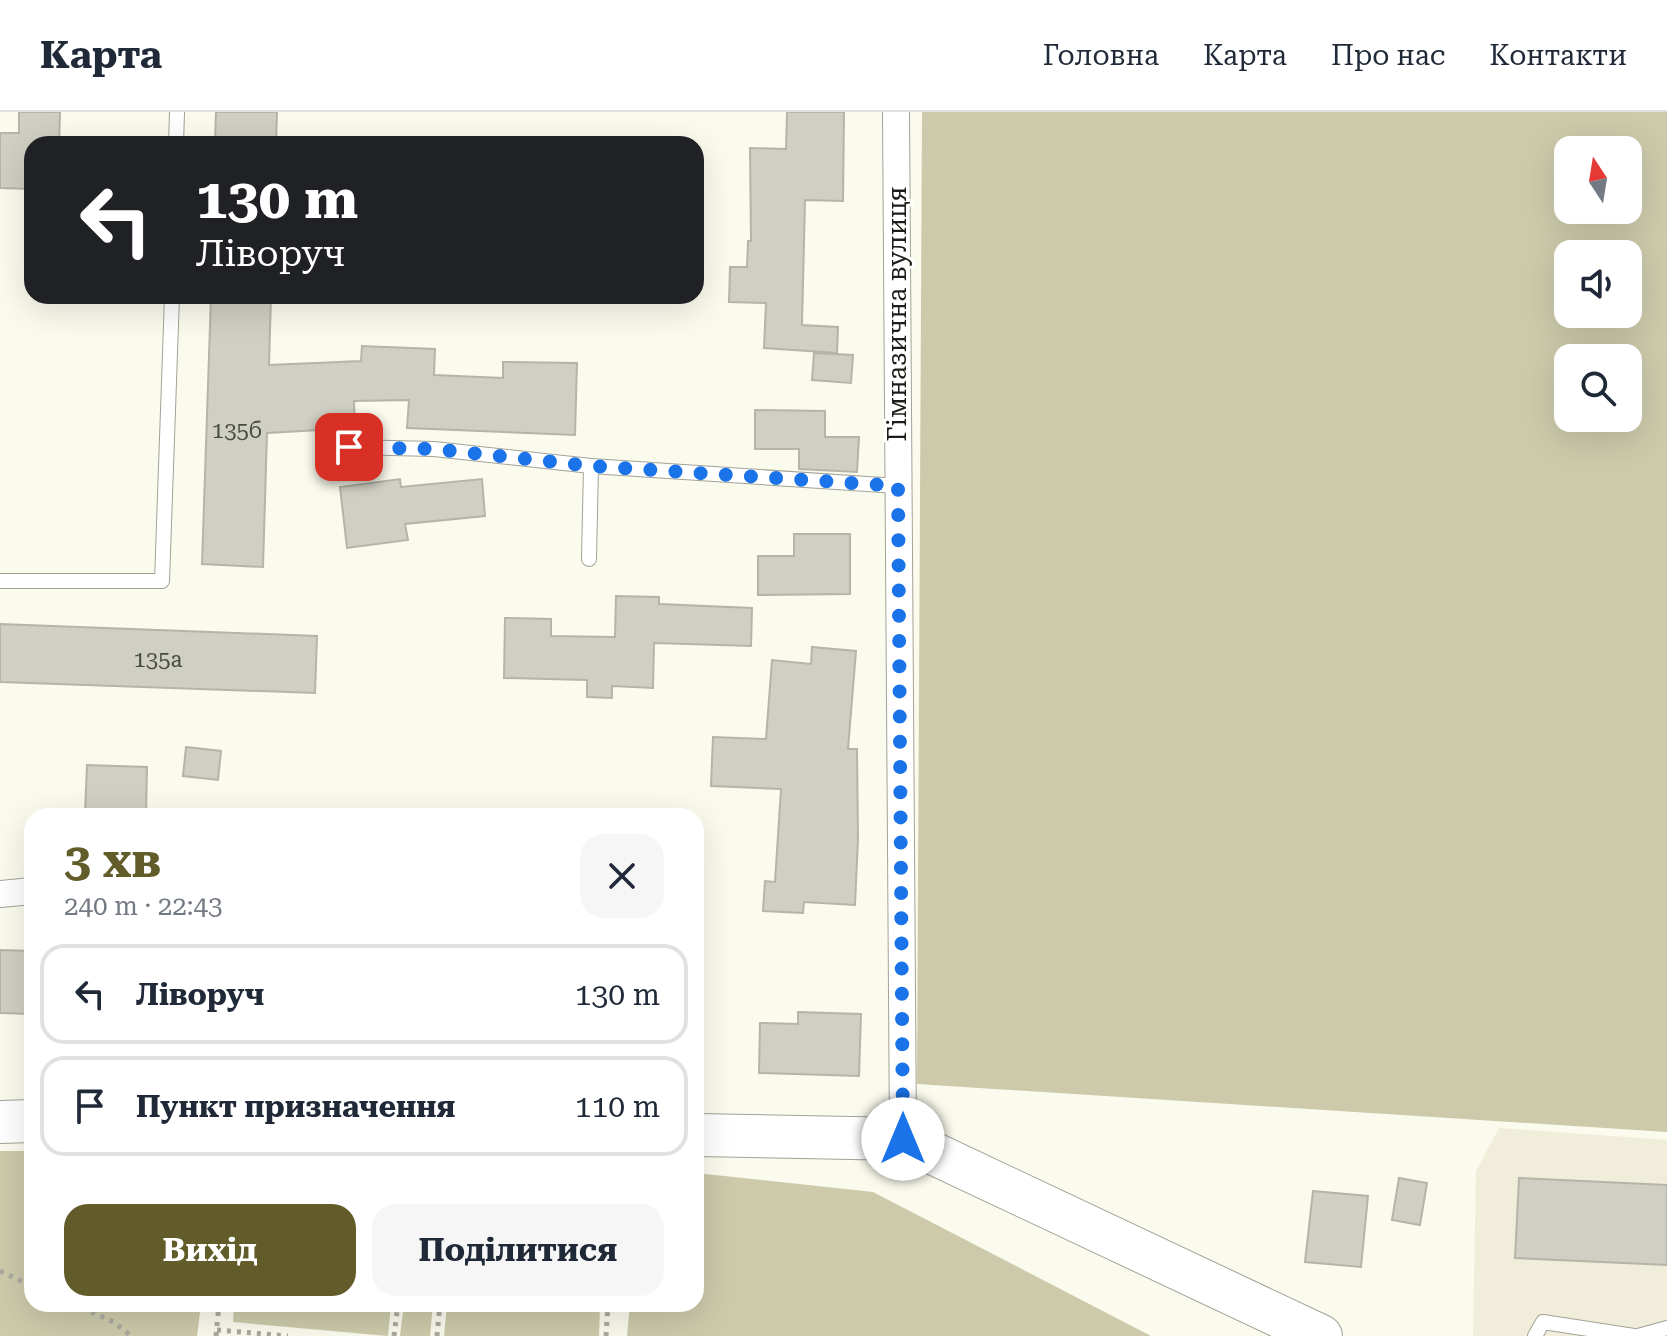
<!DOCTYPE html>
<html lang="uk">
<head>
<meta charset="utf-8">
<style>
  :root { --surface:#fff; --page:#f6f6f7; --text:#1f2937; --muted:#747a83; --line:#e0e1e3; --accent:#615c29 }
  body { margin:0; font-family:"Roboto Serif",serif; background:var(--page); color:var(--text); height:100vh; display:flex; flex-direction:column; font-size:30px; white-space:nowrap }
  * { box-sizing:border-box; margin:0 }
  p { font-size:26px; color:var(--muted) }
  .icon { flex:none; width:44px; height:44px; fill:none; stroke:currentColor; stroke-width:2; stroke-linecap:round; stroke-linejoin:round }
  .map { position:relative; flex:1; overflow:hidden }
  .sheet { position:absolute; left:24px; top:696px; width:680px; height:504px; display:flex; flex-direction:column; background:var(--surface); border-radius:24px; box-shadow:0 8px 32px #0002 }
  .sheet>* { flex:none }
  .top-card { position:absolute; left:24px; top:24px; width:680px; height:168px; border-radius:24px; box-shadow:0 8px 32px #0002; background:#202124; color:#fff; overflow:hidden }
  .needle { width:52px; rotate:348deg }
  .tools { position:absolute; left:1554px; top:24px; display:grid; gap:16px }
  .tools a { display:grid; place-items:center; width:88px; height:88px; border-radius:16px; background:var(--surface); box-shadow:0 8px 32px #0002; font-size:40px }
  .pin { position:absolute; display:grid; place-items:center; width:68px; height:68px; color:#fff; margin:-34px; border-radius:16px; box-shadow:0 4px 12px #0006 }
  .me { position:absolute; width:88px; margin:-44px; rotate:0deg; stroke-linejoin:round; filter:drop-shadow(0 0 6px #0008) }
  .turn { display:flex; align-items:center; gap:28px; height:168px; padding:0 40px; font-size:36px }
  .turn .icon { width:104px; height:104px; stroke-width:2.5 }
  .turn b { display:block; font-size:56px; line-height:68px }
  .round { display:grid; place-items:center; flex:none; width:84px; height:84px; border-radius:24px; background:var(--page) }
  .overview { display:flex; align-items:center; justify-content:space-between; height:136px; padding:0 40px }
  h1 { font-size:48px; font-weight:700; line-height:60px; color:var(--accent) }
  .cta { display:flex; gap:16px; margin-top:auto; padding:16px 40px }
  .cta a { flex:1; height:92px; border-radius:24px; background:var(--accent); color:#fff; font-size:32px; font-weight:700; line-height:92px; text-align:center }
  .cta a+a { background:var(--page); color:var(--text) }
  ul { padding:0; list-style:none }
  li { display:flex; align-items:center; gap:24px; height:100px; margin:0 16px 12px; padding:0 24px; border:4px solid var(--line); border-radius:24px }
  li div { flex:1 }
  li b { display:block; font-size:30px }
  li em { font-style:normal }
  header { display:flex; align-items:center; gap:48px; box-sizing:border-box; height:112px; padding:0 40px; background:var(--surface); border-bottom:2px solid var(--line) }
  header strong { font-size:38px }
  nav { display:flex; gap:44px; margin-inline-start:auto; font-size:28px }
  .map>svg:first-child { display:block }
  .built { fill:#f0eeda }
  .green { fill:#cccaaa; fill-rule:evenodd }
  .building { fill:#d0cfc3; stroke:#b5b4a8; stroke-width:2 }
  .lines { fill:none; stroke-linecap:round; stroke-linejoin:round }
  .service-casing { stroke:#a3a297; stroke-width:16 }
  .minor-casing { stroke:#a3a297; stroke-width:28 }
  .primary-casing { stroke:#a3a297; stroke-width:44 }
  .path { stroke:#a9a9a0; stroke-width:5; stroke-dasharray:4 6; stroke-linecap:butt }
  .service { stroke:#fff; stroke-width:14 }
  .minor { stroke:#fff; stroke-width:26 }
  .primary { stroke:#fff; stroke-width:42 }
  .route { stroke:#1a73e8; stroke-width:14; stroke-dasharray:0 25.2 }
  .labels { text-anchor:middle; stroke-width:6; stroke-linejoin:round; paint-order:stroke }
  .number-label { font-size:22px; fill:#4a4a44 }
  .street-label { font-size:26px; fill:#1d1d19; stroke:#fff }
</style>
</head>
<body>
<header>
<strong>Карта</strong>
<nav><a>Головна</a><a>Карта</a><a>Про нас</a><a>Контакти</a></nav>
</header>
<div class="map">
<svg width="1667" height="1224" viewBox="0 0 1667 1224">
  <rect width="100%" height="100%" fill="#fafaed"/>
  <polygon class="built" points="1499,1016 1667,1028 1667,1224 1473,1224 1476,1059"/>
  <g class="green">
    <path d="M922,0H1667V1020L917,972ZM1628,38V98H1568V38ZM1568,142H1628V202H1568ZM1628,246V306H1568V246Z"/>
    <polygon points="0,1039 32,1039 32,1192 201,1192 197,1224 0,1224"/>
    <polygon points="696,1061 873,1080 1151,1224 627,1224 630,1192 696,1192"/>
    <polygon points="234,1192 391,1192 388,1224 233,1210"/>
    <polygon points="404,1192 433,1192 430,1224 400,1224"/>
    <polygon points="447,1192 600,1192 599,1224 444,1224"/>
  </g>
  <g class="building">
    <polygon points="19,0 60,0 59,32 32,32 32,77 0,76 0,21 19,21"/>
    <polygon points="216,0 277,0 276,32 215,32"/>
    <polygon points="787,0 844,0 843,89 805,88 802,213 838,215 837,241 764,236 766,191 729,190 730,155 747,155 748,129 751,129 750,36 786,37"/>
    <polygon points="211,184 271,184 269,253 361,249 362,234 435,237 434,263 503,266 503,250 577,251 575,323 407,316 409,288 354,289 355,316 267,321 263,455 202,452"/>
    <polygon points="814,241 853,243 851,271 812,268"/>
    <polygon points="755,298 825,299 825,325 859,325 857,360 799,357 799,337 755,337"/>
    <polygon points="400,367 401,375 482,367 485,404 405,412 408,428 347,436 340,375"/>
    <polygon points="794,422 850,422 850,482 758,483 758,444 794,444"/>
    <polygon points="616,484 659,485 659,492 752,496 751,534 654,531 653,576 612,574 612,586 587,585 587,568 504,566 505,506 551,507 551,524 615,525"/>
    <polygon points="0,512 317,524 315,581 0,570"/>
    <polygon points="812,535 856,539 848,637 857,637 858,727 855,793 804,790 803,801 763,799 765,769 775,770 781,677 711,674 713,625 766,627 772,548 811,552"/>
    <polygon points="186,635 221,639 218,668 183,664"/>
    <polygon points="87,653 147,655 146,703 85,701"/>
    <polygon points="0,838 32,839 32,902 0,901"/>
    <polygon points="798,900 861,902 859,964 759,961 760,911 798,912"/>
    <polygon points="1399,1066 1427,1071 1420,1113 1392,1108"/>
    <polygon points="1519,1066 1667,1073 1667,1153 1515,1146"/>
    <polygon points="1313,1079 1368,1084 1361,1155 1305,1150"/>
  </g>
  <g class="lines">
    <g class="service-casing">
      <g id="service">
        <polyline points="176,32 177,0"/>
        <polyline points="349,335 434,337 591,354 898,374"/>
        <polyline points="589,447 591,354"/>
        <polyline points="0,469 162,469 172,184"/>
        <polyline points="1535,1224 1543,1210 1634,1224"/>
        <polyline points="1638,1224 1667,1216"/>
      </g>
    </g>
    <g class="minor-casing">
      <g id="minor">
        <polyline points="896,0 903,1027"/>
        <polyline points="0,782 32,779"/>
      </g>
    </g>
    <g class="primary-casing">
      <g id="primary">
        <polyline points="0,1010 32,1009"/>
        <polyline points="696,1023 903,1027 1321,1224"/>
      </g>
    </g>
    <g class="path">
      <polyline points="0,1159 32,1174"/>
      <polyline points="73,1192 114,1210 131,1224"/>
      <polyline points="217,1218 288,1224"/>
      <polyline points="216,1224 219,1192"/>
      <polyline points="394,1224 398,1192"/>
      <polyline points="437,1224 440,1192"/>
      <polyline points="606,1224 608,1192"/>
    </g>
    <use href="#service" class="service"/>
    <use href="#minor" class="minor"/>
    <use href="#primary" class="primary"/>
  </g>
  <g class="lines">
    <polyline class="route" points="349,335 434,337 591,354 898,374 903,1027"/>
  </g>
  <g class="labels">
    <g class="number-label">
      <text x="237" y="326">135б</text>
      <text x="158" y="555">135а</text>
    </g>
    <g class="street-label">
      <text transform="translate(897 202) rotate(-90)" y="9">Гімназична вулиця</text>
    </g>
  </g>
</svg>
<div class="tools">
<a><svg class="needle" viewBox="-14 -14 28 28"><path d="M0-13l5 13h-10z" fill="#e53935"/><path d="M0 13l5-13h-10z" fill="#747a83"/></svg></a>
<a><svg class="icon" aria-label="sound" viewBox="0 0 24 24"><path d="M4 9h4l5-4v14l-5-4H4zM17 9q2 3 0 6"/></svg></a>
<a><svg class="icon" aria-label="search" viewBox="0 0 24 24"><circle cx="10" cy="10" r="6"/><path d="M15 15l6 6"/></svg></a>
</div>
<div class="pin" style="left:349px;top:335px;background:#d93025"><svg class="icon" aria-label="arrive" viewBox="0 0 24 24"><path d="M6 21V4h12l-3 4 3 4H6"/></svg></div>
<svg class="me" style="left:903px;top:1027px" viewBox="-20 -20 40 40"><circle r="19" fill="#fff"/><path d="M0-13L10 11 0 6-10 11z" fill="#1a73e8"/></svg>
<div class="top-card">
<div class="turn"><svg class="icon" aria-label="left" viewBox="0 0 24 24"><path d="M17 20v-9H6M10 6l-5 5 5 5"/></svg><div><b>130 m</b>Ліворуч</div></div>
</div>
<section class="sheet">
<div class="overview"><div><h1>3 хв</h1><p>240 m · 22:43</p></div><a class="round"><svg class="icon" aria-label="close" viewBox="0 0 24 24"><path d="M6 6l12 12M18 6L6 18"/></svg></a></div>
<ul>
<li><svg class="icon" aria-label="left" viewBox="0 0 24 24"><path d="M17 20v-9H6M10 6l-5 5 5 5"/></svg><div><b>Ліворуч</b></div><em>130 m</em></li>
<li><svg class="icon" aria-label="arrive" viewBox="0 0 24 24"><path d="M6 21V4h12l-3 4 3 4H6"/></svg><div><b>Пункт призначення</b></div><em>110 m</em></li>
</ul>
<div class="cta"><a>Вихід</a><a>Поділитися</a></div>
</section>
</div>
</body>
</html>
